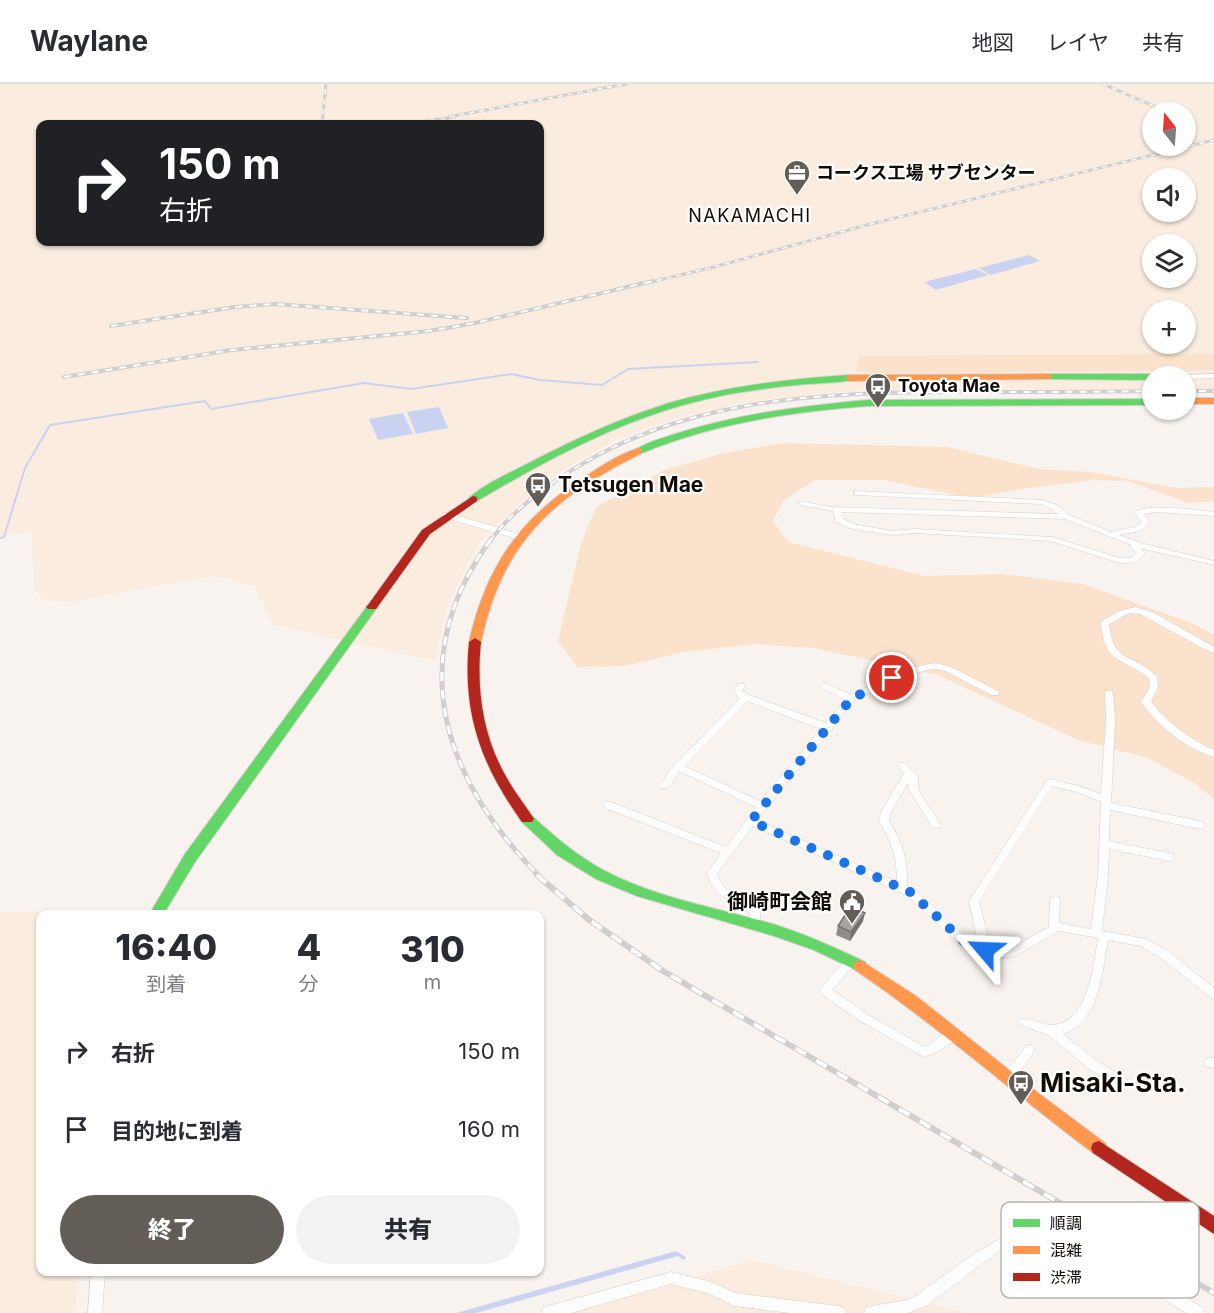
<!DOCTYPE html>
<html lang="ja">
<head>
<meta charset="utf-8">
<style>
  :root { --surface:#fff; --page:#f2f2f3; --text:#2b2b33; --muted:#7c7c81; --line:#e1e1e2; --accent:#635d58 }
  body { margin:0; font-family:Inter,"Noto Sans JP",sans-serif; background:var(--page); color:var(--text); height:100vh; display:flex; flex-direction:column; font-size:22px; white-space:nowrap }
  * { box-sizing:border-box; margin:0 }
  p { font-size:20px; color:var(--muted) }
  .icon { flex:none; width:33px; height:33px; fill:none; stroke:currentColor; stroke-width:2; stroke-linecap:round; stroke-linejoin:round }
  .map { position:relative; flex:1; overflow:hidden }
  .side { position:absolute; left:36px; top:826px; width:508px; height:366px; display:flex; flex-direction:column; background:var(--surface); border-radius:12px; box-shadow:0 2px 4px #0004 }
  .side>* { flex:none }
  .top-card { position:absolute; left:36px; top:36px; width:508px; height:126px; border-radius:12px; box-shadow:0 2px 4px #0004; background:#202124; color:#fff; overflow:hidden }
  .needle { width:39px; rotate:343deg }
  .buttons { position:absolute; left:1142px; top:18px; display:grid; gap:12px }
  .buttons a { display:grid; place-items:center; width:54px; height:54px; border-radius:50%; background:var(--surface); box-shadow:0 2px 4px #0004; font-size:30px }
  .pin { position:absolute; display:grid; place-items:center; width:51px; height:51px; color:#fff; margin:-26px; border:3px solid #fff; border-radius:50%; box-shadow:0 2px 6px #0007 }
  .me { position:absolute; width:66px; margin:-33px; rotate:296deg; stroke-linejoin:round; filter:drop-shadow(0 0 4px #0008) }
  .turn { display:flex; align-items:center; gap:21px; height:126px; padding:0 24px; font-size:27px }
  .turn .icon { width:78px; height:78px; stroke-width:2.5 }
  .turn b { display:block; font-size:42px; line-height:51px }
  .eta { display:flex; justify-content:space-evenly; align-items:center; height:102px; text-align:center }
  .eta b { font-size:36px; font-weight:800; line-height:42px }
  .action { display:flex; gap:12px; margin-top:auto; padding:12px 24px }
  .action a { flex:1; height:69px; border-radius:36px; background:var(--accent); color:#fff; font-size:24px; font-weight:800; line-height:69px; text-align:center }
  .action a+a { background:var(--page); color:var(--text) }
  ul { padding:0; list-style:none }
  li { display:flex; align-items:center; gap:18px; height:78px; padding:0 24px }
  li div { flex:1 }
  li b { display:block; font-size:22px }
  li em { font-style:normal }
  header { display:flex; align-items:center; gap:36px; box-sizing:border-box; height:84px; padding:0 30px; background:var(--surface); border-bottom:2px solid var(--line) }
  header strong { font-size:28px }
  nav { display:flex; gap:33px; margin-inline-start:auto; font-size:21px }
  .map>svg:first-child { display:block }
  .built { fill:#faecdf; fill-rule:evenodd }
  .green { fill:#fae2cd }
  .water { fill:#c9d3f1 }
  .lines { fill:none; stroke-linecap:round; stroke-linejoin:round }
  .stream { stroke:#c9d3f1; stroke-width:2 }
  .street-casing { stroke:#d6d0ca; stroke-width:1 }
  .fast-casing { stroke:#d6d0ca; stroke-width:2 }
  .slow-casing { stroke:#d6d0ca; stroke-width:2 }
  .jam-casing { stroke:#d6d0ca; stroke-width:2 }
  .street { fill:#fefdfd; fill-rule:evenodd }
  .fast { fill:#63d668; fill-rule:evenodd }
  .slow { fill:#ff974d; fill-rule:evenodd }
  .jam { fill:#b3261e; fill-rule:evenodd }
  .rail-far3-casing { stroke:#d0cece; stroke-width:3 }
  .rail-far2-casing { stroke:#d0cece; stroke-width:4 }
  .rail-far1-casing { stroke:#d0cece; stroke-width:5 }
  .rail-casing { stroke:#d0cece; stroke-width:6 }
  .rail-far3 { stroke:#fff; stroke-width:1.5; stroke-dasharray:5; stroke-linecap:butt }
  .rail-far2 { stroke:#fff; stroke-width:2; stroke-dasharray:7; stroke-linecap:butt }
  .rail-far1 { stroke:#fff; stroke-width:3; stroke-dasharray:9; stroke-linecap:butt }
  .rail { stroke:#fff; stroke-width:4; stroke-dasharray:12; stroke-linecap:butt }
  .wall { fill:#918c88 }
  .shaded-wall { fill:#76726f }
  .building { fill:#a9a39e; stroke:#76726f; stroke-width:1.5 }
  .route { stroke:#1a73e8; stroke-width:10; stroke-dasharray:0 18 }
  .labels { text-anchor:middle; stroke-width:4.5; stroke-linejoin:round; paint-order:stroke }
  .far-poi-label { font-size:18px; font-weight:bold; fill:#130c06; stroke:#fff; text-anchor:start }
  .far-neighbourhood-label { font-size:18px; letter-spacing:1.5px; fill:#130c06; stroke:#fff }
  .poi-label { font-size:21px; font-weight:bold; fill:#130c06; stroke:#fff; text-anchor:start }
  .near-poi-label { font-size:26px; font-weight:bold; fill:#130c06; stroke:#fff; text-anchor:start }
  .key { fill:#fff; stroke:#b8b6b4; stroke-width:1.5 }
  .key-label { font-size:16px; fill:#130c06 }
</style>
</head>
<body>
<header>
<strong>Waylane</strong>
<nav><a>地図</a><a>レイヤ</a><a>共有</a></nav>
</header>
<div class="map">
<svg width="1214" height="1229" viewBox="0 0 1214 1229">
  <rect width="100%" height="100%" fill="#f8f3ef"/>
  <g class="built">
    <path d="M0,0H1214V305H1185V292H1152V305L868,306L808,310L738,320L669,336L614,357L568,383L534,408L501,436L481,457L464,486L445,529L435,577L273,541L255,502L214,492L68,518L44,516L34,505L32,447L0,452ZM1152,28H1185V62H1152ZM40,40H540V158H40ZM1152,94H1185V128H1152ZM1152,160H1185V194H1152ZM1152,226H1185V260H1152Z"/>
    <polygon points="130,827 129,831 40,831 40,1188 77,1188 76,1229 0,1229 0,828"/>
    <polygon points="753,1176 967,1229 566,1229"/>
  </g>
  <g class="green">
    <polygon points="1214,270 1214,286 876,289 856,287 859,272"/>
    <polygon points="783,359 947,363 1039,385 1092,388 1176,404 1214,403 1214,417 1188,419 1128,397 1095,396 1022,405 985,412 965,413 884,396 815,396 783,417 773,437 788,458 925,492 1003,490 1083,500 1194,540 1214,551 1214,715 1194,699 1148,674 1078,656 938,591 814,564 755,560 684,568 625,582 577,583 558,557 581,460 596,423 664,386 724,369"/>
  </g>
  <g class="water">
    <polygon points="1029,171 1040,177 991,191 979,184"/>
    <polygon points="976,185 988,191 936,206 924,198"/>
    <polygon points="439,323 448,344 416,350 407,328"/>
    <polygon points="403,329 413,350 378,356 369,335"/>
    <polygon points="676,1167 686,1173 684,1176 678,1172 476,1229 456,1229"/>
  </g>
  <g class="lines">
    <polyline class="stream" points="0,454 4,453 25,384 50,341 205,317 211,325 364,299 411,305 511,290 540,296 602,301 628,285 758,278"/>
    <g class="street-casing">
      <g id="street">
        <polygon points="1214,290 1214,294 1185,295 1185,292 1182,292 1185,291"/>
        <path d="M854,407L1042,416L1057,421L1069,431L1111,448L1135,443L1142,438L1134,428C1149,419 1195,426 1214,428V432L1157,428L1143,430L1150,438L1141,447L1119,451L1141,459L1214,477V481L1140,464L1145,469C1138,480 1128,480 1116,478L1051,457L916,449L891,451L849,444L835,437L833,427L801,421L797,419L801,417L831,423L1058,430L1051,425L1041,420L857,411H854ZM841,428L1065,435L1131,461V464L1137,469L1131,474H1120L1052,453L916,445L891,447L854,440L842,434Z"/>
        <polygon points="443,429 449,429 523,451 524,453 520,455 517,455 443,433 442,431"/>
        <path d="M1135,523L1154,529L1214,563V569L1202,564L1140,530L1129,529L1109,540C1114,583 1135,568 1157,593L1158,603L1151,618C1168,639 1189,655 1214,666V673C1185,664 1159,643 1141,618L1150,603L1149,594C1121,572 1105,581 1101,539L1102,537L1120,527Z"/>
        <path d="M937,579L951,583L998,607L999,609L998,611H992L945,587L937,585L926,586L896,596L854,617L833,643L832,646L829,647L757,736L897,798C897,772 892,759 879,737L881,728L904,689L897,681L899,679H905L918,692V705L941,741L939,744H933L908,705V699L891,728L889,737C903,758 908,777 907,802L914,805L971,858L978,859L969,817L1047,696L1050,695L1082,703L1101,710L1106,636L1105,609L1106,607H1112L1113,609L1115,636L1111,719L1200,737L1203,738L1205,741L1203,744L1200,745L1110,726L1109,757L1169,769L1173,770L1174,773L1173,776L1169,777L1109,765L1108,792L1102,847L1146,855L1168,867L1214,904V915L1210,913L1160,873L1140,862L1108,856C1102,888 1100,938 1063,950L1096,976L1127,996L1129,1000L1127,1004L1123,1005L1119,1004L1088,984L1048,951L1021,941L1019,938L1021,935C1031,932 1042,942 1053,941C1089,938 1093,883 1098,854L1059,847L1015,872L1001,874L968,865L964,864L906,811L753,742L717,790C722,809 744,814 759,824C761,829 760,838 758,843L754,844L750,843L749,840L750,829C732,817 712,812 707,789L721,769L605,724L603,721L605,718H611L726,763L756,723L679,687C673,694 672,707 660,704L658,702L665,695L668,688L740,614L733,608L738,600H744L745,602L742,607L749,611L826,639L845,616L822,604L821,602L822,600H828L851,611C878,598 906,582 937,579ZM747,617L821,645L760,717L684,682ZM1052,702L1077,708L1101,718L1098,792L1091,845L1059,839L1060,816L1059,813L1055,812L1051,813L1050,816L1049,843L1009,865L1001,866L990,863L979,817Z"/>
        <path d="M851,873L855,874L856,877L855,880L832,906L870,932L925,963C936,958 946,944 957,947L959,950C951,962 937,968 924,973L862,938L821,910L819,907L821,904L847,874Z"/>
        <polygon points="1029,961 1033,963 1035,966 1033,969 1012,999 1008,1000 1004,999 1002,995 1004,991 1025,963"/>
        <polygon points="1210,974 1214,974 1214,984 1206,983 1204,979 1206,975"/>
        <path d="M1042,1139C1068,1143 1092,1157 1115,1170C1145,1187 1174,1206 1203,1224L1205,1229H1186L1091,1170L1055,1153L1042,1151L1026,1155L998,1168L926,1222L908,1229H864L866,1224L871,1222L907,1216L916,1212C956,1183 993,1151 1042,1139Z"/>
        <polygon points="91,1188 105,1188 102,1229 88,1229"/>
        <polygon points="671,1188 712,1198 735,1209 839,1222 844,1224 846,1229 790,1229 734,1222 710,1210 671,1200 571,1229 541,1229 543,1224 548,1222"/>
      </g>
    </g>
    <g class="fast-casing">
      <g id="fast">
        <polygon points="1048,290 1152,290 1156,292 1152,292 1152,296 1045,295 1045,291"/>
        <path d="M849,291L852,292V296C837,299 822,299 806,300C777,303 749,306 720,312C632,330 553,372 477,417H469L468,415C482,401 512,388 531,378C575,355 621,334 669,319C727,302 788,295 849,291Z"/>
        <path d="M1152,315V321L868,322C790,328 715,339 642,369H636L634,367C644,359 660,355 672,351C736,330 801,322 868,316Z"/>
        <polygon points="372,520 378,523 376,525 195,778 163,831 149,831 185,770 368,521"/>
        <path d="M527,730L532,732C555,753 577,772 605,787C658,815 719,824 776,841C807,851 836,864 865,878L867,882L865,886L860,888L814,866L774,852L637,812L596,795L557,771L522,738L520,735L522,732Z"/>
      </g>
    </g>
    <g class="slow-casing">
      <g id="slow">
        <polygon points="1048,290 1051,291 1051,295 849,297 845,294 849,291"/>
        <rect x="1185" y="314" width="29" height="6"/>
        <path d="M639,364L642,365V369C553,413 502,458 481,558L475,562L471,561L469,558C486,484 518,436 582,395C599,383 619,370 639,364Z"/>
        <path d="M860,876L916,912L1037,1008L1105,1059L1107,1064L1105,1069L1099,1071L1093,1069C1013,1009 938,942 855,886L853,882L855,878Z"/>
      </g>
    </g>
    <g class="jam-casing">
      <g id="jam">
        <polygon points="473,412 477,413 477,417 430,450 376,525 368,525 366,523 368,521 422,446"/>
        <path d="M475,554L481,558C476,607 483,654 508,696C516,710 526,722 534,735L532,738H522C481,681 462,629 469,558Z"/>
        <polygon points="1099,1057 1214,1132 1214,1150 1093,1069 1091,1064 1093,1059"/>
      </g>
    </g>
    <use href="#street" class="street"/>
    <use href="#fast" class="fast"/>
    <use href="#slow" class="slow"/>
    <use href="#jam" class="jam"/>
    <g class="rail-far3-casing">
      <g id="rail-far3">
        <polyline points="1103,0 1167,28"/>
        <polyline points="322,40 326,0"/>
        <polyline points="410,40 439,35"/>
        <polyline points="431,40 453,32 626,0"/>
        <polyline points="647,199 714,183 867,141 1214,56"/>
      </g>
    </g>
    <g class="rail-far2-casing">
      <g id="rail-far2">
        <polyline points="111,242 235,223 275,220 467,234"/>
        <polyline points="64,293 232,266 429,247 475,239 653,197"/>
        <polyline points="1185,307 1214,307"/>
        <path d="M490,457C508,432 532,413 557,396C677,312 825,308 966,308C1028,308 1090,308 1152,307"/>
      </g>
    </g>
    <g class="rail-far1-casing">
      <path id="rail-far1" d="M491,455C403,575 442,693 539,792"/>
    </g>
    <g class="rail-casing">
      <polyline id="rail" points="537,791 588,835 663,887 1214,1209"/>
    </g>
    <use href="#rail-far3" class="rail-far3"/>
    <use href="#rail-far2" class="rail-far2"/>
    <use href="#rail-far1" class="rail-far1"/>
    <use href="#rail" class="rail"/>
  </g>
  <polygon class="wall" points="863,837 850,857 836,851 838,842"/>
  <polygon class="shaded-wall" points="865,829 863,837 850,857 851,848"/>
  <polygon class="building" points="851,822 865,829 851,848 838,842"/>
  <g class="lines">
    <polyline class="route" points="892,594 851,615 751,737 910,808 968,861 985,866"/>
  </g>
  <defs>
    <g id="office-pin" transform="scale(1.35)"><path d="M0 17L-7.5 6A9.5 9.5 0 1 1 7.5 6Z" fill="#635d58" stroke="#fff"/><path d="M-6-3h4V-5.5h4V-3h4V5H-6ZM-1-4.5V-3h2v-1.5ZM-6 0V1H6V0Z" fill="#fff"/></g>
    <g id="bus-pin" transform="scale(1.35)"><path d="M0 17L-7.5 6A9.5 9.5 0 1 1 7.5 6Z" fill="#635d58" stroke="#fff"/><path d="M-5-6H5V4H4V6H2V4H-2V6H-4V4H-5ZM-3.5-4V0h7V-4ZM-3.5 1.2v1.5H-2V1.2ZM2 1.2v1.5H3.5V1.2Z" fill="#fff"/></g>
    <g id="civic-pin" transform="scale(1.35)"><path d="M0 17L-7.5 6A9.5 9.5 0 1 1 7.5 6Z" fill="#635d58" stroke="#fff"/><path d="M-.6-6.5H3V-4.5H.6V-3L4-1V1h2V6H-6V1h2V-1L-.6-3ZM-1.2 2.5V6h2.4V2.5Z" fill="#fff"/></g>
  </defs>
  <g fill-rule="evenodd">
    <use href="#office-pin" x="797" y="89"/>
    <use href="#bus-pin" x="878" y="302"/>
    <use href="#bus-pin" x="538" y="401"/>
    <use href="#civic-pin" x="852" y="818"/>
    <use href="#bus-pin" x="1021" y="999"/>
  </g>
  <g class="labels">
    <g class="far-poi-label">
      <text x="816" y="95">コークス工場 サブセンター</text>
      <text x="898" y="308">Toyota Mae</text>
    </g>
    <g class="far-neighbourhood-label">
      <text x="750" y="138">NAKAMACHI</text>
    </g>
    <g class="poi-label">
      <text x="558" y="408">Tetsugen Mae</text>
      <text x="832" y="825" text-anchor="end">御崎町会館</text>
    </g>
    <g class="near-poi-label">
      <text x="1040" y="1008">Misaki-Sta.</text>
    </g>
  </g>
  <rect x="1001" y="1118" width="198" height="96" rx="9" class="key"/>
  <rect x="1013" y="1135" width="27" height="8" fill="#63d668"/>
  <rect x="1013" y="1162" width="27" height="8" fill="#ff974d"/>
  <rect x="1013" y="1189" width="27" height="8" fill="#b3261e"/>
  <g class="key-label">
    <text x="1050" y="1145">順調</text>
    <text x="1050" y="1172">混雑</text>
    <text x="1050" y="1199">渋滞</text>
  </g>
</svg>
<div class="buttons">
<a><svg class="needle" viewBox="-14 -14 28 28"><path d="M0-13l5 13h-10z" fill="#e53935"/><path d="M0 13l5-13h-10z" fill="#7c7c81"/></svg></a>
<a><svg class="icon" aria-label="sound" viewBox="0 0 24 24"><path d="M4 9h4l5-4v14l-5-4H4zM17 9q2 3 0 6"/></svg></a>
<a><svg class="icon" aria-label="layers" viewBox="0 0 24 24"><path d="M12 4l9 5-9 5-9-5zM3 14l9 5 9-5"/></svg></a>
<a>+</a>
<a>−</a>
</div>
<div class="pin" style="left:892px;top:594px;background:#d93025"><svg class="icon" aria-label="arrive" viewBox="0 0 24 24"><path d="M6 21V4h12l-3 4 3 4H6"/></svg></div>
<svg class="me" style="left:985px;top:866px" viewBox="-20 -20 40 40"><path d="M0-17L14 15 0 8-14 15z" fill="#1a73e8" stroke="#fff" stroke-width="4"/></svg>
<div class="top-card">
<div class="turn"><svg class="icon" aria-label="right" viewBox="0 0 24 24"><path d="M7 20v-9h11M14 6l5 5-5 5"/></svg><div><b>150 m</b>右折</div></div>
</div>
<section class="side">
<div class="eta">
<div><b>16:40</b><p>到着</p></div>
<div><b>4</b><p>分</p></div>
<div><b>310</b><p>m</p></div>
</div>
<ul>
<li><svg class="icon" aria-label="right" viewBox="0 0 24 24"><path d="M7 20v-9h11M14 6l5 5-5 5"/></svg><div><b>右折</b></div><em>150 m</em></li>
<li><svg class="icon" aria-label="arrive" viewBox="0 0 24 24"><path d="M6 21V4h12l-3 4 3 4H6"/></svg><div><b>目的地に到着</b></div><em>160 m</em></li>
</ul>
<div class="action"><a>終了</a><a>共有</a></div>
</section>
</div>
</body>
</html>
